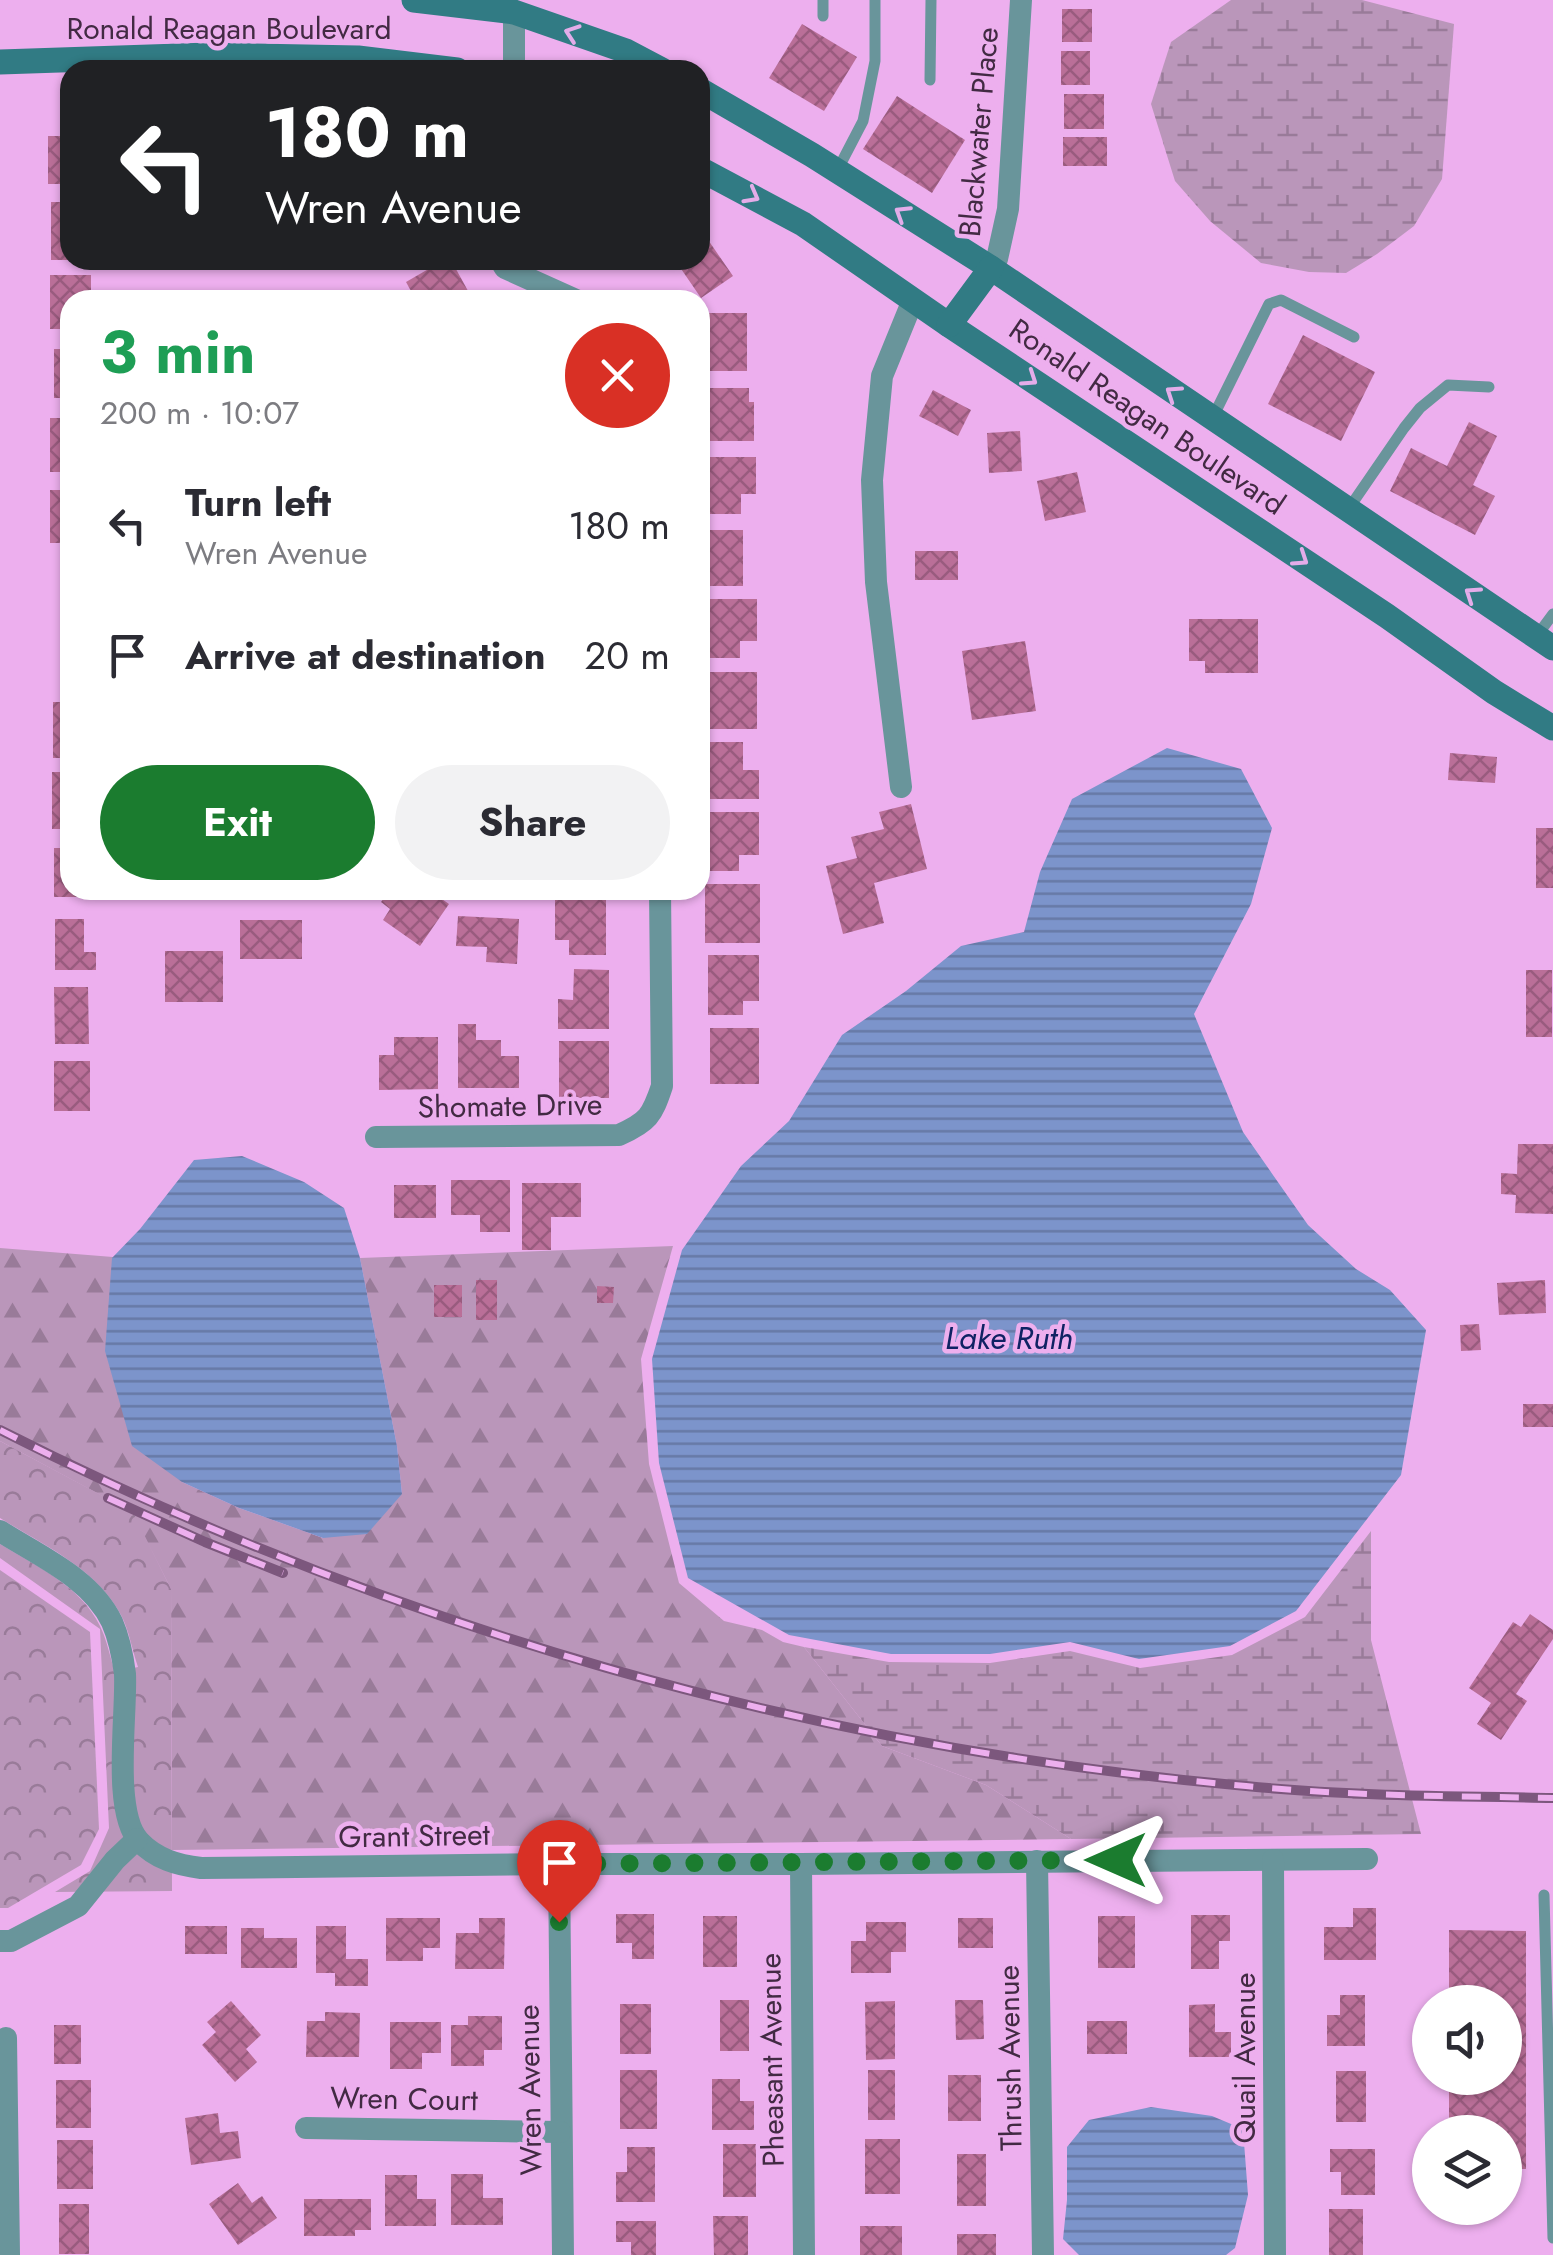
<!DOCTYPE html>
<html lang="en">
<head>
<meta charset="utf-8">
<style>
  :root { --surface:#fff; --page:#f2f2f3; --text:#2b2b33; --muted:#7c7c81; --accent:#1b7c2f }
  body { margin:0; font-family:Jost,sans-serif; background:var(--page); color:var(--text); height:100vh; display:flex; flex-direction:column; font-size:38px; white-space:nowrap }
  * { box-sizing:border-box; margin:0 }
  p { font-size:32px; color:var(--muted) }
  .icon { flex:none; width:55px; height:55px; fill:none; stroke:currentColor; stroke-width:2; stroke-linecap:round; stroke-linejoin:round }
  .map { position:relative; flex:1; overflow:hidden }
  .drawer { position:absolute; left:60px; top:290px; width:650px; height:610px; display:flex; flex-direction:column; background:var(--surface); border-radius:30px; box-shadow:0 2px 8px #0004 }
  .drawer>* { flex:none }
  .hud { position:absolute; left:60px; top:60px; width:650px; height:210px; border-radius:30px; box-shadow:0 2px 8px #0004; background:#202124; color:#fff; overflow:hidden }
  .buttons { position:absolute; left:1412px; top:1985px; display:grid; gap:20px }
  .buttons a { display:grid; place-items:center; width:110px; height:110px; border-radius:50%; background:var(--surface); box-shadow:0 2px 8px #0004; font-size:50px }
  .pin { position:absolute; display:grid; place-items:center; width:85px; height:85px; color:#fff; margin:-102px -42px; border-radius:50% 50% 50% 0; rotate:-45deg; box-shadow:0 0 10px #0007 }
  .pin .icon { rotate:45deg }
  .me { position:absolute; width:110px; margin:-55px; rotate:270deg; stroke-linejoin:round; filter:drop-shadow(0 0 8px #0008) }
  .turn { display:flex; align-items:center; gap:35px; height:210px; padding:0 40px; font-size:45px }
  .turn .icon { width:130px; height:130px; stroke-width:2.5 }
  .turn b { display:block; font-size:70px; line-height:85px }
  .round { display:grid; place-items:center; flex:none; width:105px; height:105px; border-radius:52px; background:var(--page) }
  .overview { display:flex; align-items:center; justify-content:space-between; height:170px; padding:0 40px }
  h1 { font-size:60px; font-weight:700; line-height:75px; color:#1e9e55 }
  .action { display:flex; gap:20px; margin-top:auto; padding:20px 40px }
  .action a { flex:1; height:115px; border-radius:60px; background:var(--accent); color:#fff; font-size:40px; font-weight:700; line-height:115px; text-align:center }
  .action a+a { background:var(--page); color:var(--text) }
  ul { padding:0; list-style:none }
  li { display:flex; align-items:center; gap:30px; height:130px; padding:0 40px }
  li div { flex:1 }
  li b { display:block; font-size:38px }
  li em { font-style:normal }
  .map>svg:first-child { display:block }
  .forest { fill:url(#forest-firs) }
  .wetland { fill:url(#wetland-marsh) }
  .park { fill:url(#park-crowns) }
  .water { fill:url(#water-rules) }
  .building { fill:url(#building-cross-hatch) }
  .lines { fill:none; stroke-linecap:round; stroke-linejoin:round }
  .service { stroke:#69959b; stroke-width:11 }
  .minor { stroke:#69959b; stroke-width:22 }
  .secondary { stroke:#317b84; stroke-width:25 }
  .rail-casing { stroke:#7c577d; stroke-width:10 }
  .rail { stroke:#edafee; stroke-width:6; stroke-dasharray:19; stroke-linecap:butt }
  .oneway { stroke:#e4ace9 }
  .route { stroke:#1b7c2f; stroke-width:18; stroke-dasharray:0 32.4 }
  .labels { text-anchor:middle; stroke-width:9; stroke-linejoin:round; paint-order:stroke }
  .street-label { font-size:30px; fill:#422a43; stroke:#edafee }
  .water-label { font-size:32px; font-style:italic; fill:#0f2263; stroke:#edafee }
</style>
</head>
<body>
<div class="map">
<svg width="1553" height="2255" viewBox="0 0 1553 2255">
  <defs>
    <pattern id="forest-firs" width="22" height="20" patternUnits="userSpaceOnUse" patternTransform="scale(2.5)"><rect width="22" height="20" fill="#ba96ba"/><path d="M5 1l3.5 6h-7zM16 11l3.5 6h-7z" fill="#997b99"/></pattern>
    <pattern id="wetland-marsh" width="20" height="14" patternUnits="userSpaceOnUse" patternTransform="scale(2.5)"><rect width="20" height="14" fill="#ba96ba"/><path d="M1 5h8M5 5V1M11 12h8M15 12V8" fill="none" stroke="#997b99"/></pattern>
    <pattern id="park-crowns" width="20" height="18" patternUnits="userSpaceOnUse" patternTransform="scale(2.5)"><rect width="20" height="18" fill="#ba96ba"/><path d="M2 6a3 3 0 1 1 6 0M12 15a3 3 0 1 1 6 0" fill="none" stroke="#997b99"/></pattern>
    <pattern id="water-rules" width="6" height="5" patternUnits="userSpaceOnUse" patternTransform="scale(2.5)"><rect width="6" height="5" fill="#7c94cb"/><path d="M0 2.5h6" fill="none" stroke="#6779a6"/></pattern>
    <pattern id="building-cross-hatch" width="8" height="8" patternUnits="userSpaceOnUse" patternTransform="scale(2.5)"><rect width="8" height="8" fill="#ba6f98"/><path d="M0 0l8 8M0 8l8-8" fill="none" stroke="#995b7e"/></pattern>
  </defs>
  <rect width="100%" height="100%" fill="#edafee"/>
  <polygon class="forest" points="673,1246 641,1359 649,1464 679,1583 724,1621 762,1630 783,1642 804,1647 882,1746 986,1785 1071,1839 172,1850 171,1589 132,1512 0,1441 0,1248 113,1257 182,1482 239,1508 323,1538 402,1494 397,1446 360,1258"/>
  <g class="wetland">
    <polygon points="1231,0 1362,0 1454,24 1442,179 1414,226 1377,254 1346,273 1309,272 1261,263 1210,221 1175,181 1151,104 1171,42"/>
    <polygon points="1371,1531 1371,1640 1421,1834 1071,1839 986,1785 882,1746 804,1647 889,1662 990,1663 1070,1651 1140,1668 1232,1655 1305,1617"/>
  </g>
  <g class="park">
    <path d="M0,1441L133,1512L171,1589L172,1891L55,1892L90,1871L109,1828L100,1629L0,1558V1544C36,1566 81,1586 100,1626C107,1640 110,1657 115,1672L138,1667C132,1650 129,1630 121,1615C96,1568 43,1545 0,1518Z"/>
    <polygon points="0,1570 90,1632 99,1829 81,1865 8,1908 0,1908"/>
  </g>
  <g class="water">
    <polygon points="1167,748 1241,769 1272,828 1251,904 1194,1014 1243,1132 1308,1225 1356,1269 1390,1290 1426,1330 1401,1475 1296,1611 1230,1646 1139,1659 1070,1642 990,1654 891,1654 789,1635 688,1578 659,1463 652,1359 682,1250 741,1166 789,1121 842,1035 906,991 961,946 1024,932 1040,872 1072,799"/>
    <polygon points="242,1156 304,1182 344,1208 360,1258 397,1446 402,1494 367,1534 323,1538 239,1508 182,1482 132,1446 105,1351 112,1258 140,1229 194,1160"/>
    <polygon points="1151,2107 1212,2116 1243,2129 1248,2195 1235,2248 1226,2255 1079,2255 1063,2239 1067,2200 1067,2147 1089,2120"/>
  </g>
  <g class="building">
    <rect x="1062" y="9" width="30" height="33"/>
    <polygon points="802,24 857,57 824,111 769,78"/>
    <rect x="1061" y="51" width="29" height="34"/>
    <rect x="1064" y="94" width="40" height="35"/>
    <polygon points="897,96 965,140 932,193 863,149"/>
    <rect x="48" y="136" width="22" height="48"/>
    <rect x="1063" y="137" width="44" height="29"/>
    <rect x="51" y="202" width="19" height="58"/>
    <polygon points="704,234 733,276 701,298 675,260 700,260 700,237"/>
    <polygon points="444,260 451,260 473,300 416,300 406,282"/>
    <polygon points="50,275 91,275 91,300 70,300 70,329 50,329"/>
    <rect x="708" y="313" width="39" height="58"/>
    <polygon points="1303,335 1375,372 1341,441 1268,404"/>
    <rect x="54" y="349" width="16" height="49"/>
    <polygon points="708,388 749,388 749,402 754,402 754,441 708,441"/>
    <polygon points="933,390 971,410 958,436 919,416"/>
    <rect x="50" y="418" width="20" height="54"/>
    <polygon points="1469,422 1497,436 1473,485 1495,496 1475,535 1390,491 1411,448 1447,466"/>
    <polygon points="1020,431 1022,471 989,473 987,433"/>
    <polygon points="706,457 756,457 756,494 741,494 741,514 706,514"/>
    <polygon points="1077,472 1086,512 1045,521 1037,481"/>
    <rect x="50" y="490" width="20" height="53"/>
    <rect x="708" y="530" width="35" height="56"/>
    <rect x="915" y="551" width="43" height="29"/>
    <rect x="66" y="563" width="4" height="49"/>
    <polygon points="707,599 757,599 757,641 740,641 740,658 707,658"/>
    <polygon points="1189,619 1258,619 1258,673 1205,673 1205,661 1189,661"/>
    <polygon points="1025,641 1036,711 972,720 962,651"/>
    <rect x="710" y="672" width="47" height="57"/>
    <rect x="53" y="702" width="17" height="56"/>
    <polygon points="709,742 743,742 743,770 759,770 759,799 709,799"/>
    <polygon points="1450,753 1497,757 1495,783 1448,780"/>
    <rect x="52" y="772" width="18" height="57"/>
    <polygon points="911,804 927,869 874,883 884,923 843,934 826,866 857,858 851,837 884,829 879,812"/>
    <polygon points="707,812 759,812 759,855 739,855 739,871 707,871"/>
    <rect x="1536" y="828" width="17" height="60"/>
    <polygon points="54,848 70,848 70,890 85,890 85,897 54,897"/>
    <rect x="705" y="884" width="55" height="59"/>
    <polygon points="390,890 429,890 449,904 420,946 383,920 390,909 381,902"/>
    <polygon points="555,899 606,899 606,955 569,955 569,940 555,940"/>
    <polygon points="458,916 519,919 517,964 486,962 487,947 456,946"/>
    <polygon points="55,919 84,919 84,952 96,952 96,970 55,970"/>
    <rect x="240" y="920" width="62" height="39"/>
    <rect x="165" y="951" width="58" height="51"/>
    <polygon points="708,955 759,955 759,1001 743,1001 743,1015 708,1015"/>
    <polygon points="574,969 609,970 609,1029 558,1029 558,999 573,1000"/>
    <rect x="1526" y="970" width="26" height="67"/>
    <polygon points="54,987 88,987 89,1044 55,1044"/>
    <polygon points="458,1024 476,1024 476,1040 501,1040 501,1056 519,1056 519,1088 458,1088"/>
    <rect x="710" y="1028" width="49" height="56"/>
    <polygon points="394,1037 438,1037 438,1089 379,1090 379,1055 394,1055"/>
    <rect x="559" y="1041" width="50" height="57"/>
    <rect x="54" y="1061" width="36" height="50"/>
    <polygon points="1518,1144 1553,1144 1553,1214 1515,1213 1516,1195 1501,1194 1501,1173 1517,1174"/>
    <polygon points="451,1180 510,1180 510,1232 480,1232 480,1215 451,1215"/>
    <polygon points="522,1183 581,1183 581,1217 551,1217 551,1250 522,1250"/>
    <rect x="394" y="1185" width="42" height="33"/>
    <rect x="476" y="1280" width="21" height="40"/>
    <polygon points="1545,1280 1546,1313 1499,1315 1497,1283"/>
    <rect x="434" y="1285" width="28" height="32"/>
    <polygon points="597,1286 614,1287 613,1303 597,1303"/>
    <polygon points="1479,1324 1481,1350 1461,1351 1460,1325"/>
    <rect x="1523" y="1404" width="30" height="23"/>
    <polygon points="1530,1614 1553,1630 1553,1639 1516,1694 1527,1701 1501,1740 1477,1724 1491,1703 1469,1688 1513,1622 1521,1627"/>
    <polygon points="1353,1908 1376,1908 1376,1960 1324,1960 1324,1927 1353,1927"/>
    <polygon points="616,1914 654,1914 654,1959 632,1959 632,1943 616,1943"/>
    <polygon points="1191,1915 1230,1915 1230,1941 1219,1941 1219,1969 1191,1969"/>
    <rect x="703" y="1916" width="34" height="51"/>
    <rect x="1098" y="1916" width="37" height="52"/>
    <polygon points="386,1918 440,1918 440,1948 423,1948 423,1961 386,1961"/>
    <polygon points="479,1918 505,1918 504,1969 455,1969 456,1933 479,1933"/>
    <rect x="958" y="1918" width="35" height="30"/>
    <polygon points="866,1922 906,1922 906,1952 891,1952 891,1973 851,1973 851,1941 866,1941"/>
    <rect x="185" y="1926" width="42" height="28"/>
    <polygon points="316,1926 346,1926 346,1959 368,1959 368,1986 335,1986 335,1973 316,1973"/>
    <polygon points="241,1928 264,1928 264,1938 297,1938 297,1968 241,1968"/>
    <polygon points="1449,1930 1526,1931 1526,2169 1505,2169 1505,2132 1449,2132 1449,2078 1505,2078 1505,2002 1449,2002"/>
    <polygon points="1340,1995 1365,1995 1365,2046 1327,2046 1327,2015 1340,2015"/>
    <rect x="720" y="2000" width="29" height="51"/>
    <polygon points="955,2000 983,2000 984,2039 956,2040"/>
    <polygon points="231,2001 261,2035 246,2049 257,2062 235,2082 202,2045 216,2032 207,2022"/>
    <polygon points="895,2001 895,2059 866,2060 865,2002"/>
    <rect x="620" y="2004" width="31" height="50"/>
    <polygon points="1215,2004 1215,2032 1231,2032 1231,2057 1189,2057 1189,2005"/>
    <polygon points="325,2012 360,2013 359,2057 306,2057 307,2021 325,2021"/>
    <polygon points="468,2016 502,2016 502,2050 484,2050 484,2066 451,2066 451,2025 468,2025"/>
    <rect x="1087" y="2021" width="40" height="33"/>
    <polygon points="390,2022 441,2022 441,2053 422,2053 422,2069 390,2069"/>
    <rect x="54" y="2025" width="27" height="39"/>
    <rect x="620" y="2070" width="37" height="59"/>
    <rect x="868" y="2070" width="27" height="50"/>
    <rect x="1336" y="2071" width="30" height="51"/>
    <rect x="948" y="2075" width="33" height="46"/>
    <polygon points="712,2079 740,2079 740,2101 754,2101 754,2130 712,2130"/>
    <rect x="56" y="2080" width="35" height="48"/>
    <polygon points="218,2113 220,2133 238,2131 241,2158 191,2165 185,2118"/>
    <rect x="865" y="2139" width="35" height="55"/>
    <rect x="57" y="2140" width="36" height="49"/>
    <rect x="723" y="2144" width="33" height="53"/>
    <polygon points="627,2147 655,2147 655,2202 616,2202 616,2172 627,2172"/>
    <polygon points="1330,2149 1375,2149 1375,2195 1341,2195 1341,2172 1330,2172"/>
    <rect x="957" y="2154" width="29" height="52"/>
    <polygon points="451,2174 483,2174 483,2198 503,2198 503,2225 451,2225"/>
    <polygon points="385,2175 417,2175 417,2199 436,2199 436,2226 385,2226"/>
    <polygon points="238,2183 252,2203 262,2196 277,2218 238,2245 209,2204"/>
    <polygon points="304,2199 371,2199 371,2230 355,2230 355,2236 304,2236"/>
    <rect x="59" y="2204" width="30" height="50"/>
    <rect x="1329" y="2209" width="34" height="46"/>
    <polygon points="713,2216 748,2216 748,2255 714,2255"/>
    <polygon points="616,2221 656,2221 656,2255 631,2255 631,2242 616,2242"/>
    <rect x="860" y="2226" width="42" height="29"/>
    <rect x="957" y="2234" width="39" height="21"/>
  </g>
  <g class="lines">
    <g class="service">
      <polyline points="823,0 823,16"/>
      <polyline points="930,80 931,0"/>
      <polyline points="837,171 863,121 875,61 875,0"/>
      <polyline points="1213,417 1269,304 1281,300 1354,337"/>
      <polyline points="1347,511 1404,428 1420,408 1448,385 1489,387"/>
      <polyline points="1536,637 1553,614"/>
      <polyline points="1544,1895 1553,2238"/>
    </g>
    <g class="minor">
      <polyline points="514,12 514,70"/>
      <polyline points="500,260 505,268 576,300"/>
      <polyline points="991,268 997,259 1008,209 1021,0"/>
      <polyline points="901,787 876,582 872,480 882,376 913,300"/>
      <path d="M376,1137L619,1135C648,1122 652,1116 662,1086L660,890"/>
      <path d="M0,1531C39,1556 91,1578 112,1622C119,1638 123,1658 125,1674C127,1714 112,1812 139,1841C156,1859 177,1865 201,1868L559,1864H801L1367,1859"/>
      <polyline points="1273,1860 1275,2255"/>
      <polyline points="1037,1861 1043,2255"/>
      <polyline points="559,1864 563,2255"/>
      <polyline points="801,1864 804,2255"/>
      <polyline points="0,1941 11,1941 78,1906 115,1860 137,1839"/>
      <polyline points="6,2038 9,2255"/>
      <polyline points="306,2128 560,2132"/>
    </g>
    <g class="secondary">
      <polyline points="414,0 514,12 626,51 662,70"/>
      <polyline points="0,62 209,55 358,58 457,70"/>
      <polyline points="700,90 812,155 991,268 1553,648"/>
      <polyline points="700,169 803,224 949,325 1387,616 1494,692 1553,728"/>
      <polyline points="949,325 991,268"/>
    </g>
    <g class="rail-casing">
      <g id="rail">
        <path d="M0,1430C389,1627 811,1748 1246,1786C1348,1796 1450,1796 1553,1798"/>
        <polyline points="108,1498 205,1542 283,1573"/>
      </g>
    </g>
    <use href="#rail" class="rail"/>
  </g>
  <defs><path id="oneway-chevron" d="M-2-3.5L2.5 0L-2 3.5" fill="none" stroke-width="1.6" stroke-linecap="round" stroke-linejoin="round" transform="scale(2.5)"/></defs>
  <g class="oneway">
    <use href="#oneway-chevron" transform="translate(572 33) rotate(-161)"/>
    <use href="#oneway-chevron" transform="translate(752 196) rotate(29)"/>
    <use href="#oneway-chevron" transform="translate(902 213) rotate(-148)"/>
    <use href="#oneway-chevron" transform="translate(1030 379) rotate(34)"/>
    <use href="#oneway-chevron" transform="translate(1173 393) rotate(-146)"/>
    <use href="#oneway-chevron" transform="translate(1301 559) rotate(34)"/>
    <use href="#oneway-chevron" transform="translate(1472 594) rotate(-146)"/>
  </g>
  <g class="lines">
    <polyline class="route" points="559,1922 558,1864 1116,1860"/>
  </g>
  <g class="labels">
    <g class="street-label">
      <text x="229" y="39">Ronald Reagan Boulevard</text>
      <text transform="translate(979 132) rotate(-85)" y="10">Blackwater Place</text>
      <text transform="translate(1147 417) rotate(34)" y="10">Ronald Reagan Boulevard</text>
      <text transform="translate(510 1106) rotate(-1)" y="10">Shomate Drive</text>
      <text transform="translate(414 1836) rotate(-1)" y="10">Grant Street</text>
      <text transform="translate(1010 2058) rotate(-91)" y="10">Thrush Avenue</text>
      <text transform="translate(1245 2058) rotate(-90)" y="10">Quail Avenue</text>
      <text transform="translate(772 2060) rotate(-91)" y="10">Pheasant Avenue</text>
      <text transform="translate(530 2090) rotate(-91)" y="10">Wren Avenue</text>
      <text transform="translate(404 2099) rotate(1)" y="10">Wren Court</text>
    </g>
    <g class="water-label">
      <text x="1009" y="1349">Lake Ruth</text>
    </g>
  </g>
</svg>
<div class="buttons">
<a><svg class="icon" aria-label="sound" viewBox="0 0 24 24"><path d="M4 9h4l5-4v14l-5-4H4zM17 9q2 3 0 6"/></svg></a>
<a><svg class="icon" aria-label="layers" viewBox="0 0 24 24"><path d="M12 4l9 5-9 5-9-5zM3 14l9 5 9-5"/></svg></a>
</div>
<div class="pin" style="left:559px;top:1922px;background:#d93025"><svg class="icon" aria-label="arrive" viewBox="0 0 24 24"><path d="M6 21V4h12l-3 4 3 4H6"/></svg></div>
<svg class="me" style="left:1116px;top:1860px" viewBox="-20 -20 40 40"><path d="M0-17L14 15 0 8-14 15z" fill="#1b7c2f" stroke="#fff" stroke-width="4"/></svg>
<div class="hud">
<div class="turn"><svg class="icon" aria-label="left" viewBox="0 0 24 24"><path d="M17 20v-9H6M10 6l-5 5 5 5"/></svg><div><b>180 m</b>Wren Avenue</div></div>
</div>
<section class="drawer">
<div class="overview"><div><h1>3 min</h1><p>200 m · 10:07</p></div><a class="round" style="background:#d93025;color:#fff"><svg class="icon" aria-label="close" viewBox="0 0 24 24"><path d="M6 6l12 12M18 6L6 18"/></svg></a></div>
<ul>
<li><svg class="icon" aria-label="left" viewBox="0 0 24 24"><path d="M17 20v-9H6M10 6l-5 5 5 5"/></svg><div><b>Turn left</b><p>Wren Avenue</p></div><em>180 m</em></li>
<li><svg class="icon" aria-label="arrive" viewBox="0 0 24 24"><path d="M6 21V4h12l-3 4 3 4H6"/></svg><div><b>Arrive at destination</b></div><em>20 m</em></li>
</ul>
<div class="action"><a>Exit</a><a>Share</a></div>
</section>
</div>
</body>
</html>
